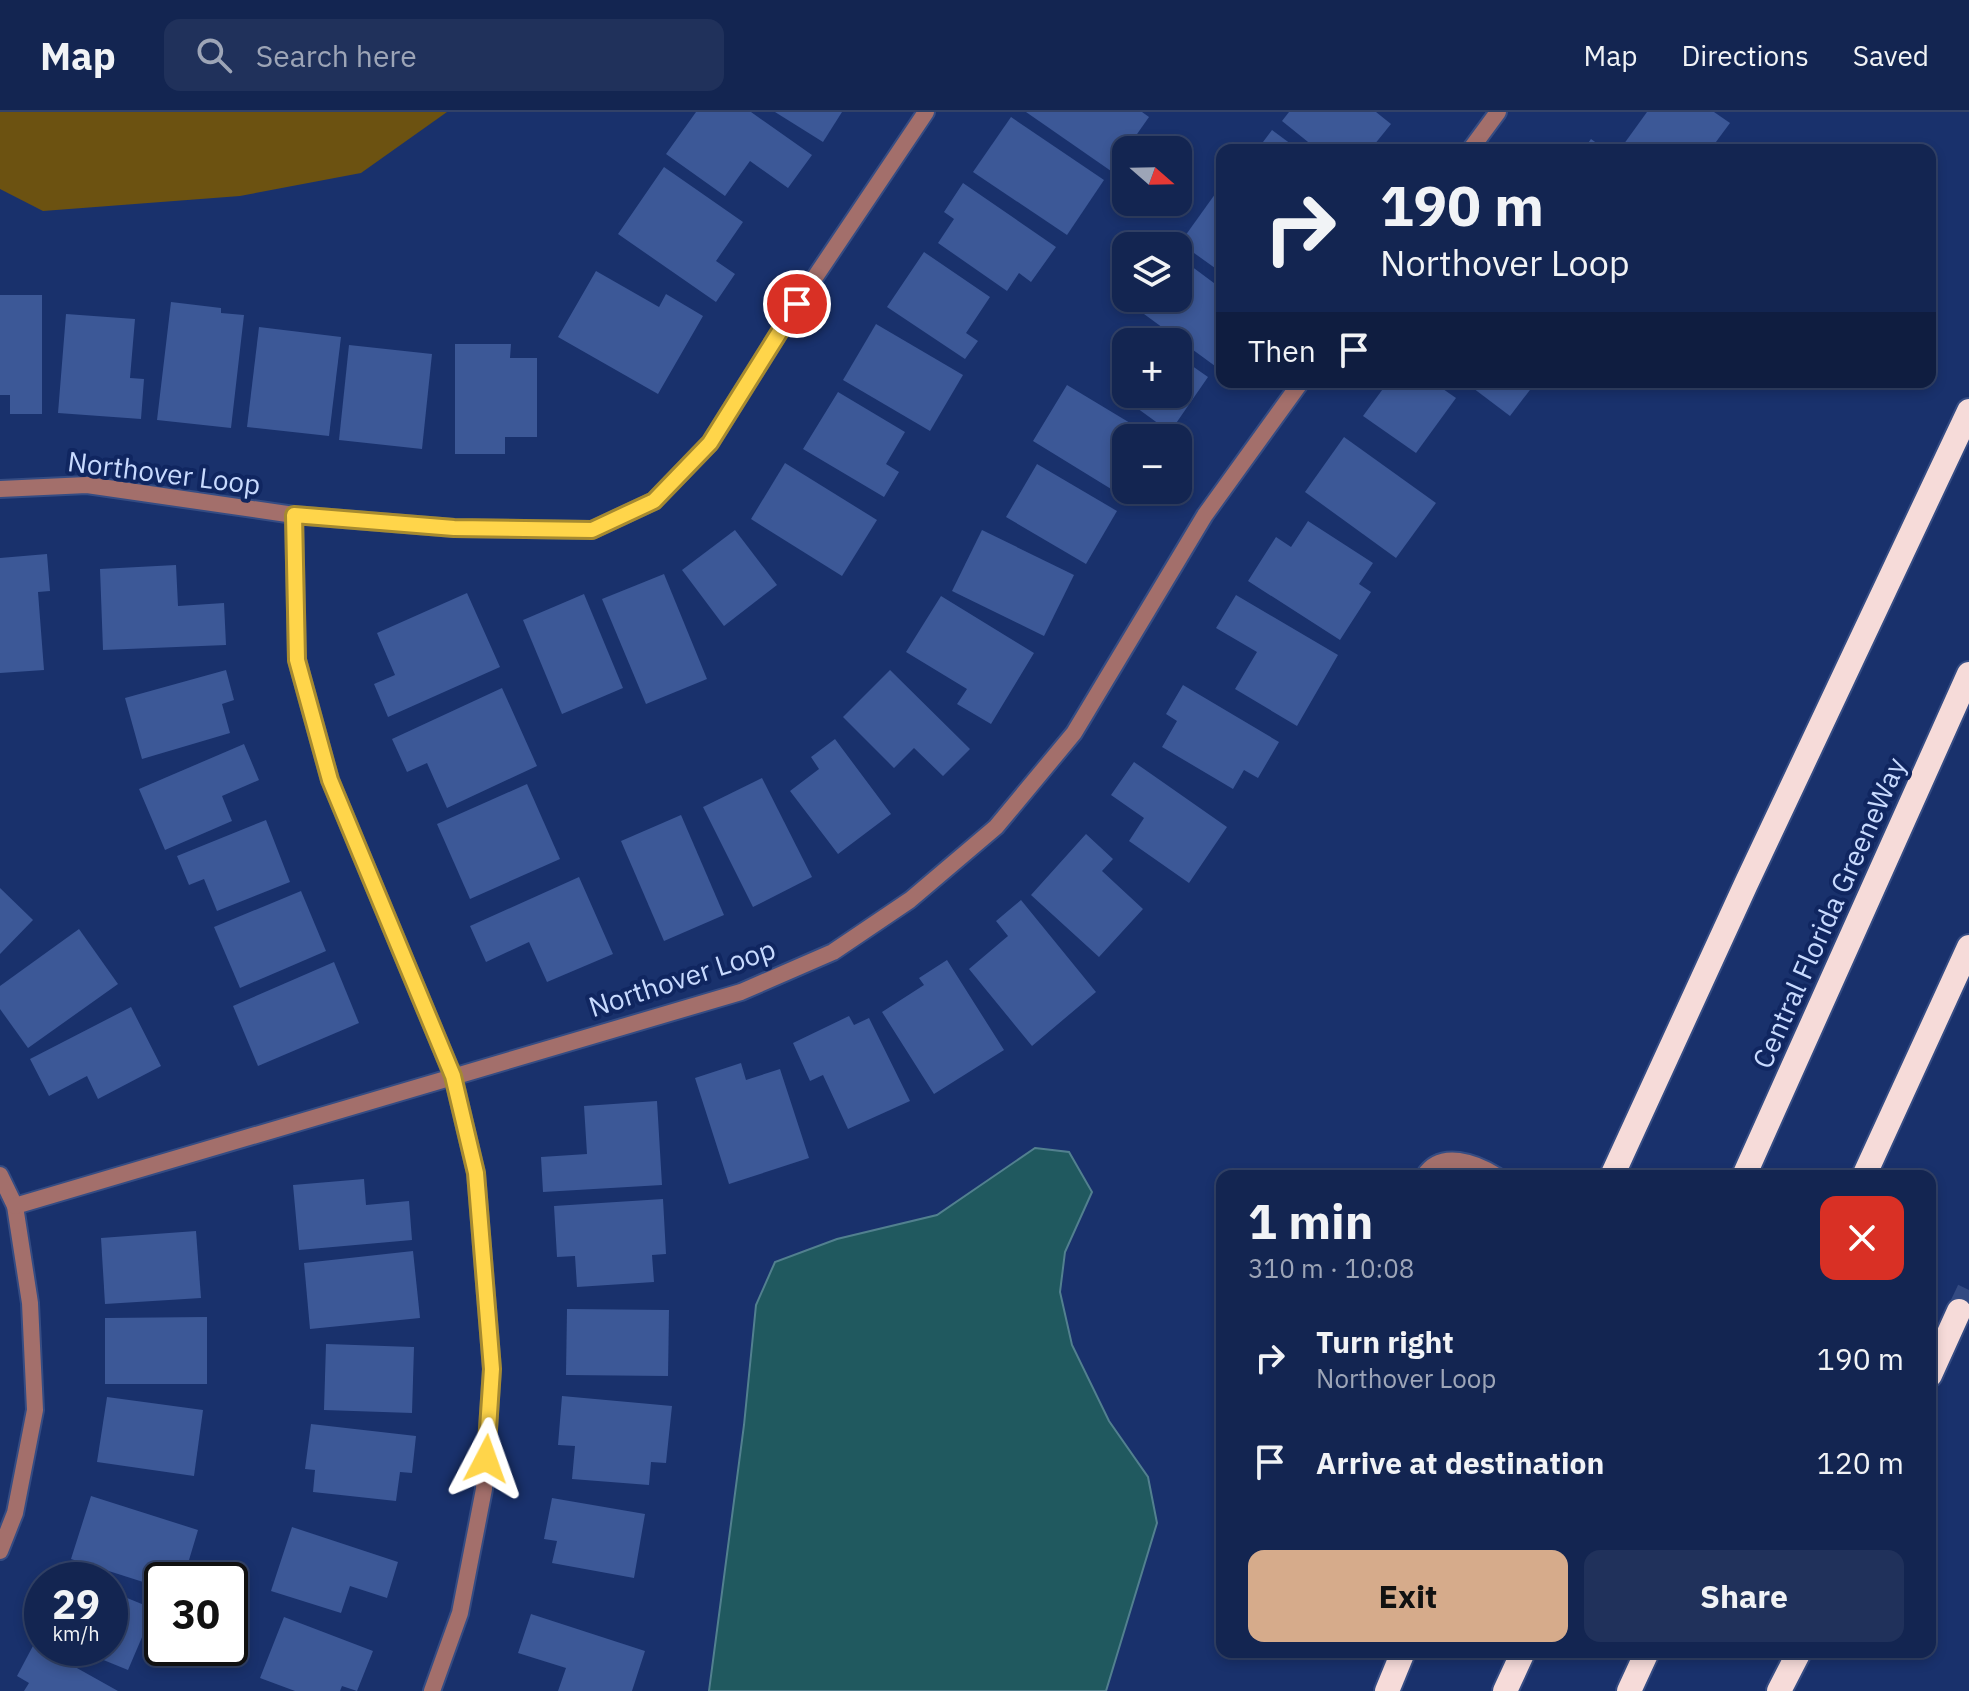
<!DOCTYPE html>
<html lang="en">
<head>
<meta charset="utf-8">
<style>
  :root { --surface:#132551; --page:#20315b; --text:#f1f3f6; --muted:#9da5b7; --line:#324268; --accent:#d6ab8b }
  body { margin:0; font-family:"IBM Plex Sans",sans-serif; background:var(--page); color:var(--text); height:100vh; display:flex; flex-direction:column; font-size:30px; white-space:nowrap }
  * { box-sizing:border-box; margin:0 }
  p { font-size:26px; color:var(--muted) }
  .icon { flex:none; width:44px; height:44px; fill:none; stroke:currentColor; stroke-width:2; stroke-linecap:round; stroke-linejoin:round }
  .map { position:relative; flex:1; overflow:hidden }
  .sheet { position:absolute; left:1216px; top:1058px; width:720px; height:488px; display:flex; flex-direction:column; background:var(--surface); border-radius:16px; box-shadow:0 4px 12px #0003,0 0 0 2px var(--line) }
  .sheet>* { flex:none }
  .banner { position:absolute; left:1216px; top:32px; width:720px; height:244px; border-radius:16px; box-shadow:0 4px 12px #0003,0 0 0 2px var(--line); background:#132551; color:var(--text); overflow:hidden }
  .needle { width:52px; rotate:110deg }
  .fabs { position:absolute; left:1112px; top:24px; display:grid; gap:16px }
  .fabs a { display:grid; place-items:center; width:80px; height:80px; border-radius:16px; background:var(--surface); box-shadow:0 4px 12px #0003,0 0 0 2px var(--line); font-size:40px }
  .speed { position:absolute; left:24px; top:1450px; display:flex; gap:16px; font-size:40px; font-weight:700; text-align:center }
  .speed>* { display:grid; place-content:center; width:104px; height:104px; border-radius:50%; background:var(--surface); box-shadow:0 4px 12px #0003,0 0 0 2px var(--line); line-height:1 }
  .speed small { font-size:20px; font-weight:400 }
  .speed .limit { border:4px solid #111; border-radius:12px; background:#fff; color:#111 }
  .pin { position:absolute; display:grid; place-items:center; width:68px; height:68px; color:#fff; margin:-34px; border:4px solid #fff; border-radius:50%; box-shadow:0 2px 8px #0007 }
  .me { position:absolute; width:88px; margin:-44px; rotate:4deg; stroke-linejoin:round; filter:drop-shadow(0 0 6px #0008) }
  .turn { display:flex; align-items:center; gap:28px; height:168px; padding:0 32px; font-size:36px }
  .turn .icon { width:104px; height:104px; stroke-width:2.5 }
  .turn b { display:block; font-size:56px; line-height:68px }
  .then { display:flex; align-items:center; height:76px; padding:0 32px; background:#0003; gap:16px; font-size:30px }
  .round { display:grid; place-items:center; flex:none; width:84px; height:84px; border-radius:16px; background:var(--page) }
  .headline { display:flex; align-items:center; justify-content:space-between; height:136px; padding:0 32px }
  h1 { font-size:48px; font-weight:700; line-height:60px }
  .cta { display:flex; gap:16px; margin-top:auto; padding:16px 32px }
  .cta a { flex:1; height:92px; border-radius:16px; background:var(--accent); color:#111; font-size:32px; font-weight:700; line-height:92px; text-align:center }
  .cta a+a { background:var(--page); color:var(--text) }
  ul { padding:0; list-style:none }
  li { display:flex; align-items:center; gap:24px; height:104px; padding:0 32px }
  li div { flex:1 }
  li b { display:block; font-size:30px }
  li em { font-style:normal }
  header { display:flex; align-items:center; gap:48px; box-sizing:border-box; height:112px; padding:0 40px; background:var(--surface); border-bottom:2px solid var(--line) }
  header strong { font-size:38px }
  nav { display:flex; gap:44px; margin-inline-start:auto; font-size:28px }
  .search { width:560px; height:72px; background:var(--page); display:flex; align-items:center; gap:20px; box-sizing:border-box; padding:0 28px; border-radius:16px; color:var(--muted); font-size:30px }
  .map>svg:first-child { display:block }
  .green { fill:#6c5211 }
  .water { fill:#20595f; stroke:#52808f; stroke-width:2 }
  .building { fill:#3c5897 }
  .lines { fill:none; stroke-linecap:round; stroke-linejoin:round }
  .highway-tunnel { stroke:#334a82; stroke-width:24; stroke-dasharray:24 12; stroke-linecap:butt }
  .lane-casing { stroke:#354c83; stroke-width:20 }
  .street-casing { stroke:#354c83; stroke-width:20 }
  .highway-casing { stroke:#354c83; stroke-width:28 }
  .lane { stroke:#a36f6b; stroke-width:16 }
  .street { stroke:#a36f6b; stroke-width:16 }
  .highway { stroke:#f6dbd9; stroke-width:24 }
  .route-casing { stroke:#a68a30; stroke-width:20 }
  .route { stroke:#ffd54a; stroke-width:14 }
  .labels { text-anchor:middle; stroke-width:8; stroke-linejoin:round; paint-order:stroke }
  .street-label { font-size:28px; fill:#c8dafe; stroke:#102660 }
</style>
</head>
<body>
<header>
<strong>Map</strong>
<div class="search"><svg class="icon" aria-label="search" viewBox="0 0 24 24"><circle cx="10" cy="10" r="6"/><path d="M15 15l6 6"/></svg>Search here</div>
<nav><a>Map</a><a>Directions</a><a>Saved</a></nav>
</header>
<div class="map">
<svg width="1969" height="1579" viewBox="0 0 1969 1579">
  <rect width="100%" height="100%" fill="#19316c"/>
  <polygon class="green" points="0,0 447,0 361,61 240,84 43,99 0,77"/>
  <polygon class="water" points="1035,1036 1069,1040 1092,1080 1065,1140 1060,1180 1072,1233 1109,1309 1148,1365 1157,1411 1106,1579 709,1579 744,1313 756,1193 775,1150 837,1127 937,1103"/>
  <g class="building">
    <polygon points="696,0 751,0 812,43 788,76 750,49 725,84 666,42"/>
    <polygon points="775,0 842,0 823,30"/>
    <polygon points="1026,0 1142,0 1149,5 1111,59"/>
    <polygon points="1289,0 1376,0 1391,12 1370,38 1318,38 1282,9"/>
    <polygon points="1647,0 1714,0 1730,11 1710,38 1624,38 1621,36"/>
    <polygon points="1011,5 1104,68 1067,123 973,60"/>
    <polygon points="1272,18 1299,38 1257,38"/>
    <polygon points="1591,27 1606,38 1583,38"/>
    <polygon points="664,55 743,110 716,149 735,162 716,190 618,122"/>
    <polygon points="963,71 1056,135 1031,170 1019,161 1007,179 938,131 954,107 944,100"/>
    <polygon points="1218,78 1222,80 1222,161 1180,131"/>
    <polygon points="924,140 990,185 966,221 978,229 965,247 887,195"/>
    <polygon points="1183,148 1222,177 1222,244 1215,254 1144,202 1155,186 1178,186 1178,154"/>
    <polygon points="596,159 659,195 666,182 703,204 658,282 558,225"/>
    <polygon points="0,183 42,183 42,302 10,302 10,283 0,283"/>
    <polygon points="171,190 221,196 221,201 244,203 231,316 157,308"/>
    <polygon points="66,202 135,207 130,266 144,267 141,307 58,301"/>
    <polygon points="876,212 963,263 930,319 843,268"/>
    <polygon points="259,215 341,225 329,324 247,315"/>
    <polygon points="455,232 511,232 510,246 537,246 537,325 505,325 505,342 455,342"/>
    <polygon points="349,233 432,242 422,337 339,328"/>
    <polygon points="1178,244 1208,265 1170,320 1119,283 1126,273 1126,282 1178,282"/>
    <polygon points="1388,270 1433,270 1456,286 1416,341 1363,304"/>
    <polygon points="1465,270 1536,270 1510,304"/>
    <polygon points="1067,273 1155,326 1126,326 1126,378 1135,378 1129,388 1033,329"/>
    <polygon points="838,280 905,320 886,352 899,360 884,385 803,337"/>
    <polygon points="1344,325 1436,391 1396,446 1305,380"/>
    <polygon points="785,351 877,408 842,464 751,407"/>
    <polygon points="1037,352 1117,399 1086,452 1006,405"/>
    <polygon points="1308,409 1373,451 1359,472 1371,480 1340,528 1248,469 1276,425 1291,435"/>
    <polygon points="735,418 777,473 724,514 682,458"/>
    <polygon points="982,418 1074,463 1044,524 952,479"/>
    <polygon points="47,442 50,479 38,480 44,558 0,561 0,446"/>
    <polygon points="176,453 178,494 224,491 226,533 103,538 100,457"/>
    <polygon points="664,462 707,567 646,592 602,487"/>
    <polygon points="467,481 500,555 388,605 374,572 395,563 377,521"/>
    <polygon points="584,482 623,576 562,602 523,508"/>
    <polygon points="1236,483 1338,543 1297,614 1235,577 1257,540 1216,516"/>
    <polygon points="941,484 1034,541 991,612 957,592 967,577 906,540"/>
    <polygon points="226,558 234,588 222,592 230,621 142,647 125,586"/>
    <polygon points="890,558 970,637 943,664 914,636 894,656 843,605"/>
    <polygon points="1183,573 1279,630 1258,666 1244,658 1233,677 1162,635 1177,609 1166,602"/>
    <polygon points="502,576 537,654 447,696 427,651 407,660 392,627"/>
    <polygon points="835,627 891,702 838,742 790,679 819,657 811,645"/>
    <polygon points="244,632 259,668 222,684 232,709 165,738 139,677"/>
    <polygon points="1134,650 1227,715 1189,771 1129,729 1144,706 1111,683"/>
    <polygon points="762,666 812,765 753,795 703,695"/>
    <polygon points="527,672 560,747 470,787 437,712"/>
    <polygon points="681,703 724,803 664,829 621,729"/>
    <polygon points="266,708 290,770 217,799 204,767 189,773 177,744"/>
    <polygon points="1086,722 1113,747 1102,759 1143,797 1099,845 1031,783"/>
    <polygon points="579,765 613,842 547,870 529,830 486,850 470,814"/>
    <polygon points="0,776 33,808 0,842"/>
    <polygon points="301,779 326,839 240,876 214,815"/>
    <polygon points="1021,788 1096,880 1032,934 969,857 1008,824 996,809"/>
    <polygon points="79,817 118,872 28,936 0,897 0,874"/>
    <polygon points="947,848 1004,938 934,982 882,900 924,873 919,866"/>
    <polygon points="334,850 359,911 258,954 233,894"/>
    <polygon points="131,895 161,954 98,987 87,964 49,984 30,947"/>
    <polygon points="849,904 854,913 869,906 910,989 848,1017 823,963 810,969 793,931"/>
    <polygon points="741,951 746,968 780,957 809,1046 729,1072 695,966"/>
    <polygon points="657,989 662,1073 543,1080 541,1045 587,1042 584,994"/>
    <polygon points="364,1067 366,1093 409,1089 412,1128 299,1138 293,1073"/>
    <polygon points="663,1087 666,1142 652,1143 654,1170 577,1175 575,1144 557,1145 554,1094"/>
    <polygon points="196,1119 201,1186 105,1192 101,1126"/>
    <polygon points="413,1139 420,1206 310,1217 304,1151"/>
    <polygon points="567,1197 669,1198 668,1264 566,1263"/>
    <polygon points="207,1205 207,1272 105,1272 105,1206"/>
    <polygon points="326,1232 414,1235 412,1301 324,1298"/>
    <polygon points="562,1284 672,1294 666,1351 651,1350 649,1373 572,1367 575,1334 558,1333"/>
    <polygon points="107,1285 203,1298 194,1364 97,1350"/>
    <polygon points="311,1312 416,1324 412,1361 400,1360 396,1389 313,1380 315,1358 305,1357"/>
    <polygon points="91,1384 198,1418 183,1468 162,1468 162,1476 71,1447"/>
    <polygon points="552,1386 645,1402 634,1466 552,1451 557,1429 544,1427"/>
    <polygon points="292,1415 398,1450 387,1486 350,1474 341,1501 271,1479"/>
    <polygon points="110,1479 154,1497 128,1558 74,1536 110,1536"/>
    <polygon points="531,1502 645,1539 632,1579 558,1579 566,1556 518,1541"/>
    <polygon points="284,1505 373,1539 357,1579 342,1574 340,1579 295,1579 260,1566"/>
    <polygon points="34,1532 118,1579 24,1579 29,1571 17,1564"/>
  </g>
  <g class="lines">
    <polyline class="highway-tunnel" points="1959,1199 1969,1178"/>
    <g class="lane-casing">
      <path id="lane" d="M1424,1064C1441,1037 1476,1051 1497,1064"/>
    </g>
    <g class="street-casing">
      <g id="street">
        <polyline points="1470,38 1498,0"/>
        <polyline points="0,377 87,373 294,403 454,416 592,418 654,389 710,331 797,192 926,0"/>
        <polyline points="294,403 297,548 330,668 453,964 476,1061 492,1257 484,1377 460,1501 432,1579"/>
        <polyline points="0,1063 15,1094 30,1191 35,1298 15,1401 0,1439"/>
        <polyline points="15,1094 741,880 833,840 910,788 996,715 1074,621 1205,403 1301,270"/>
      </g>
    </g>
    <g class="highway-casing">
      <g id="highway">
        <polyline points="1612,1064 1746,772 1969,299"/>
        <polyline points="1744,1064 1969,562"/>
        <polyline points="1864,1064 1969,835"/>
        <polyline points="1930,1263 1959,1199"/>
        <polyline points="1387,1579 1403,1540"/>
        <polyline points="1505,1579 1523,1540"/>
        <polyline points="1629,1579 1647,1540"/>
        <polyline points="1779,1579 1799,1540"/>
      </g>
    </g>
    <use href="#lane" class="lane"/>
    <use href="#street" class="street"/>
    <use href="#highway" class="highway"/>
  </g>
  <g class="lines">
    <g class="route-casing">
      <polyline id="route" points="486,1347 492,1257 476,1061 453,964 330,668 297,548 294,403 454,416 592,418 654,389 710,331 797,192"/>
    </g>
    <use href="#route" class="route"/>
  </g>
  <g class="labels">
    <g class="street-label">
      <text transform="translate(164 361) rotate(7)" y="10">Northover Loop</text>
      <text transform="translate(1829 801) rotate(-66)" y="10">Central Florida GreeneWay</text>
      <text transform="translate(682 866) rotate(-18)" y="10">Northover Loop</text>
    </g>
  </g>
</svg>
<div class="fabs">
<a><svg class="needle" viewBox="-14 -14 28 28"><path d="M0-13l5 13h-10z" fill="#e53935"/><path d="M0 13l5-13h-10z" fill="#9da5b7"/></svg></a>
<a><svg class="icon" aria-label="layers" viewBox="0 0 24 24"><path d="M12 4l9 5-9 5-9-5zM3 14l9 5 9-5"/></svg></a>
<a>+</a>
<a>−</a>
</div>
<div class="speed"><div>29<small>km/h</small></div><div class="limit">30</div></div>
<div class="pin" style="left:797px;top:192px;background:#d93025"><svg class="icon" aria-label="arrive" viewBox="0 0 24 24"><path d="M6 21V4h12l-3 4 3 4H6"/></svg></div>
<svg class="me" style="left:486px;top:1347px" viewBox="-20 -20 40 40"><path d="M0-17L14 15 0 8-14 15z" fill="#ffd54a" stroke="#fff" stroke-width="4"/></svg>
<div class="banner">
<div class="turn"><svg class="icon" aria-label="right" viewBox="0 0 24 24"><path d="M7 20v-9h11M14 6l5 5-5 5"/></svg><div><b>190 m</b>Northover Loop</div></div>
<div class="then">Then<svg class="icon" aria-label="arrive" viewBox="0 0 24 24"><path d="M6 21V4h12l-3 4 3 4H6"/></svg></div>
</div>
<section class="sheet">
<div class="headline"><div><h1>1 min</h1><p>310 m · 10:08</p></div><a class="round" style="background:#d93025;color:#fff"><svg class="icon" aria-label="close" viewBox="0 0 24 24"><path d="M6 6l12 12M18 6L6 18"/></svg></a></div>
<ul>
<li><svg class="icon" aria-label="right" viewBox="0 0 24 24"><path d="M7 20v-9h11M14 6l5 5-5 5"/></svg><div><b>Turn right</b><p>Northover Loop</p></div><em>190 m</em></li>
<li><svg class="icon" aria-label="arrive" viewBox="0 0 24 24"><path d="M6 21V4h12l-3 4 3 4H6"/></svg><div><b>Arrive at destination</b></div><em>120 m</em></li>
</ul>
<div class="cta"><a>Exit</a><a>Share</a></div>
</section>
</div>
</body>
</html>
